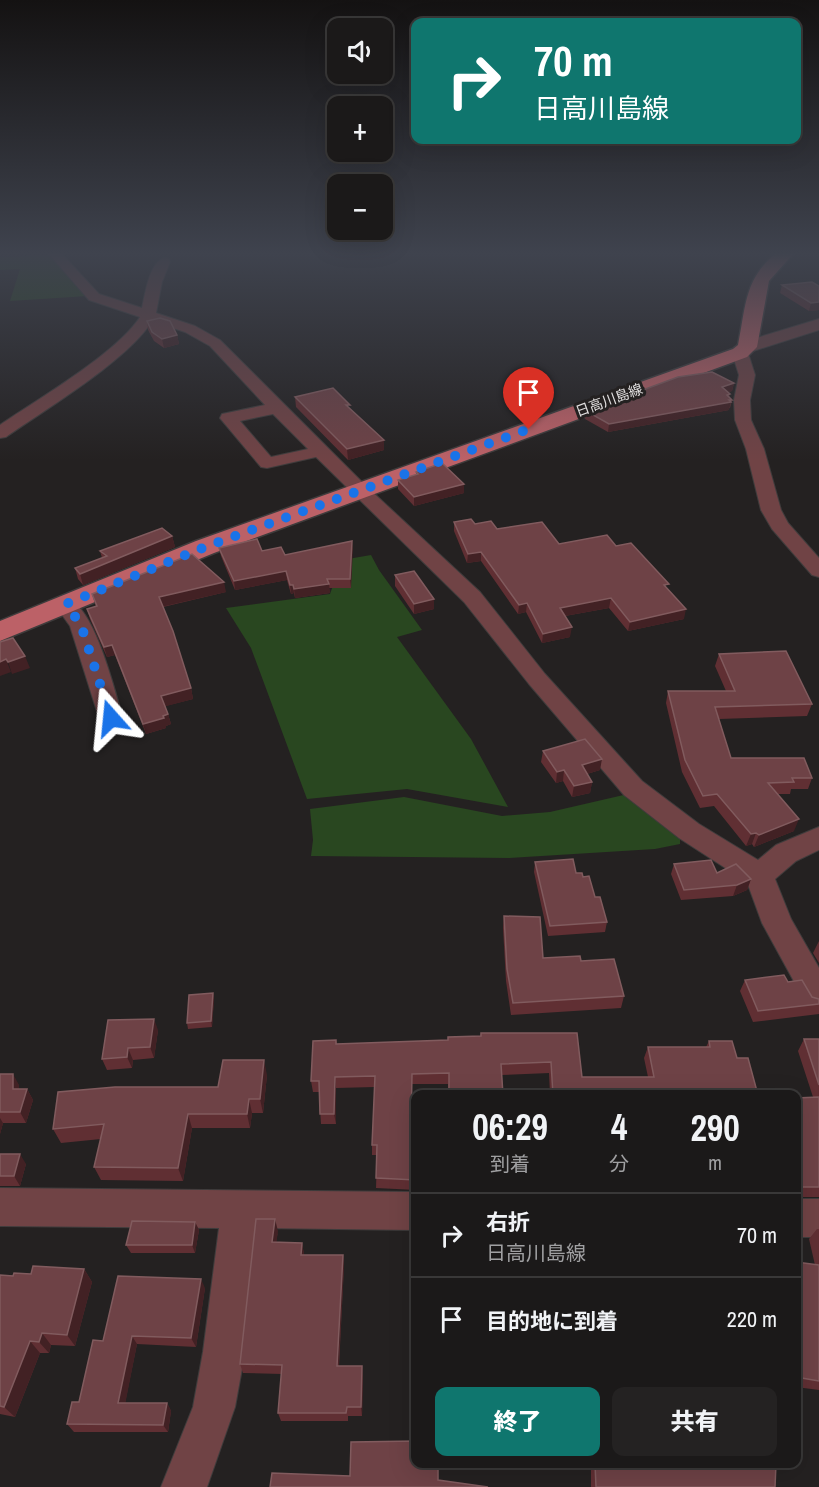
<!DOCTYPE html>
<html lang="ja">
<head>
<meta charset="utf-8">
<style>
  :root { --surface:#1b1919; --page:#242222; --text:#f1f3f6; --muted:#a0a0a2; --line:#393838; --accent:#0f766e }
  body { margin:0; font-family:"Archivo Narrow","Noto Sans JP",sans-serif; background:var(--page); color:var(--text); height:100vh; display:flex; flex-direction:column; font-size:22px; white-space:nowrap }
  * { box-sizing:border-box; margin:0 }
  p { font-size:20px; color:var(--muted) }
  .icon { flex:none; width:33px; height:33px; fill:none; stroke:currentColor; stroke-width:2; stroke-linecap:round; stroke-linejoin:round }
  .map { position:relative; flex:1; overflow:hidden }
  .drawer { position:absolute; left:411px; top:1090px; width:390px; height:378px; display:flex; flex-direction:column; background:var(--surface); border-radius:12px; box-shadow:0 6px 24px #0002,0 0 0 2px var(--line) }
  .drawer>* { flex:none }
  .top-card { position:absolute; left:411px; top:18px; width:390px; height:126px; border-radius:12px; box-shadow:0 6px 24px #0002,0 0 0 2px var(--line); background:#0f766e; color:#fff; overflow:hidden }
  .fabs { position:absolute; left:327px; top:18px; display:grid; gap:12px }
  .fabs a { display:grid; place-items:center; width:66px; height:66px; border-radius:12px; background:var(--surface); box-shadow:0 6px 24px #0002,0 0 0 2px var(--line); font-size:30px }
  .pin { position:absolute; display:grid; place-items:center; width:51px; height:51px; color:#fff; margin:-62px -26px; border-radius:50% 50% 50% 0; rotate:-45deg; box-shadow:0 0 6px #0007 }
  .pin .icon { rotate:45deg }
  .me { position:absolute; width:66px; margin:-33px; rotate:342deg; stroke-linejoin:round; filter:drop-shadow(0 0 4px #0008) }
  .turn { display:flex; align-items:center; gap:21px; height:126px; padding:0 24px; font-size:27px }
  .turn .icon { width:78px; height:78px; stroke-width:2.5 }
  .turn b { display:block; font-size:42px; line-height:51px }
  .eta { display:flex; justify-content:space-evenly; align-items:center; height:102px; text-align:center }
  .eta b { font-size:36px; font-weight:800; line-height:42px }
  .button { display:flex; gap:12px; margin-top:auto; padding:12px 24px }
  .button a { flex:1; height:69px; border-radius:12px; background:var(--accent); color:#fff; font-size:24px; font-weight:800; line-height:69px; text-align:center }
  .button a+a { background:var(--page); color:var(--text) }
  ul { padding:0; list-style:none }
  li { display:flex; align-items:center; gap:18px; height:84px; padding:0 24px; border-top:2px solid var(--line) }
  li div { flex:1 }
  li b { display:block; font-size:22px }
  li em { font-style:normal }
  .map>svg:first-child { display:block }
  .green { fill:#294720 }
  .lines { fill:none; stroke-linecap:round; stroke-linejoin:round }
  .minor-casing { stroke:#3f3c3c; stroke-width:2 }
  .tertiary-casing { stroke:#3f3c3c; stroke-width:2 }
  .primary-casing { stroke:#3f3c3c; stroke-width:3 }
  .minor { fill:#704345; fill-rule:evenodd }
  .tertiary { fill:#704345; fill-rule:evenodd }
  .primary { fill:#bc6167; fill-rule:evenodd }
  .wall { fill:#602f33 }
  .shaded-wall { fill:#422124 }
  .building { fill:#6e4246; stroke:#815b5e; stroke-width:1.5 }
  .route { stroke:#1a73e8; stroke-width:10; stroke-dasharray:0 18 }
  .labels { text-anchor:middle; stroke-width:6; stroke-linejoin:round; paint-order:stroke }
  .far-street-label { font-size:14px; fill:#e4e2e2; stroke:#242121 }
</style>
</head>
<body>
<div class="map">
<svg width="819" height="1487" viewBox="0 0 819 1487">
  <rect width="100%" height="100%" fill="#242121"/>
  <g class="green">
    <polygon points="50,255 88,296 10,301 20,269 0,270 0,257"/>
    <polygon points="371,555 379,570 422,630 397,637 471,739 508,807 407,789 307,799 251,648 226,608 330,594 342,560"/>
    <polygon points="628,794 680,832 680,844 655,849 509,858 311,856 313,840 310,809 404,797 502,816 550,812"/>
  </g>
  <g class="lines">
    <g class="minor-casing">
      <g id="minor">
        <path d="M48,253H61L99,294L142,308C145,295 149,263 164,258L169,259L170,262L162,282L156,313L195,326L220,340L366,486L480,592L545,674L642,781L699,824L758,860L776,845L819,827V850L796,861L775,879L791,919L819,968V1011L808,1007L762,923L747,882L679,838L624,795L529,684L464,602L316,457L267,468L261,467L220,418L222,414L265,405L210,346L185,332L152,321C128,360 46,409 6,437L0,438V425C38,399 117,353 140,317L89,300ZM273,414L308,449L271,457L240,421Z"/>
        <polygon points="740,348 748,353 755,375 750,400 751,420 764,449 781,510 788,523 819,558 819,577 812,575 772,529 761,510 746,449 735,420 734,400 739,375 732,353"/>
        <path d="M66,598C95,606 114,690 123,718L120,724L111,726L102,724L99,718L70,626L55,605L58,600Z"/>
        <polygon points="0,1188 416,1192 416,1230 257,1228 245,1352 235,1407 207,1487 161,1487 193,1407 203,1352 219,1228 0,1226"/>
        <rect x="796" y="1199" width="23" height="38"/>
      </g>
    </g>
    <g class="tertiary-casing">
      <polygon id="tertiary" points="819,319 819,330 747,353 740,351 738,347 740,343"/>
    </g>
    <g class="primary-casing">
      <path id="primary" d="M776,253H794L769,281L757,347L747,357L214,553L0,641V621L196,541L733,349L738,345C746,306 744,280 776,253Z"/>
    </g>
    <use href="#minor" class="minor"/>
    <use href="#tertiary" class="tertiary"/>
    <use href="#primary" class="primary"/>
  </g>
  <g class="wall">
    <polygon points="782,285 819,286 819,310 809,311 780,293"/>
    <polygon points="147,321 177,335 179,344 164,348 154,341 148,330"/>
    <polygon points="734,383 732,391 728,392 730,394 729,397 732,400 730,408 729,408 729,410 608,432 585,419 586,411"/>
    <polygon points="295,397 350,409 384,450 348,460 296,407"/>
    <polygon points="416,472 464,493 414,506 398,489 398,480 416,475"/>
    <polygon points="454,522 475,524 559,544 616,546 668,589 684,619 628,631 609,608 565,616 570,637 542,643 526,612 518,614 481,561 467,563 454,531"/>
    <polygon points="172,536 175,547 83,585 78,579 75,568 102,558 100,551"/>
    <polygon points="352,541 351,588 329,588 330,593 295,598 294,593 291,594 287,580 235,590 221,556 219,548 262,551 285,555"/>
    <polygon points="395,575 434,599 434,609 414,614 395,586"/>
    <polygon points="226,592 163,607 191,688 193,699 165,706 168,714 171,724 166,726 166,728 146,734 115,655 107,657 90,619 87,609 96,607 92,594"/>
    <polygon points="719,654 812,704 807,716 719,719 731,758 812,778 808,789 791,789 790,794 778,794 794,831 754,847 752,844 746,846 714,806 700,808 682,772 666,703 668,691 726,691 715,666"/>
    <polygon points="543,751 600,770 587,774 592,782 590,793 572,797 563,781 556,783 541,762"/>
    <polygon points="535,862 576,873 583,877 595,897 607,922 605,932 548,936 534,872"/>
    <polygon points="674,864 717,873 751,879 747,890 733,896 681,900 671,874"/>
    <polygon points="504,916 543,958 581,961 624,996 621,1008 511,1015 506,981 503,928"/>
    <polygon points="819,941 819,963 813,953"/>
    <polygon points="745,980 788,982 812,997 819,999 819,1014 753,1022 740,991"/>
    <polygon points="213,993 214,999 212,1027 188,1029 187,1023"/>
    <polygon points="158,1030 154,1058 133,1060 132,1068 107,1070 102,1059"/>
    <polygon points="481,1033 577,1033 582,1077 648,1077 644,1058 648,1047 706,1047 709,1041 737,1058 758,1095 550,1095 549,1073 502,1075 503,1095 448,1095 448,1084 412,1084 411,1128 416,1128 416,1190 376,1188 377,1155 372,1155 372,1145 375,1087 336,1088 336,1124 321,1124 319,1092 313,1092 311,1081 336,1040 337,1044 448,1040 480,1036"/>
    <polygon points="804,1039 819,1039 819,1197 796,1197 796,1098 813,1097 798,1051"/>
    <polygon points="0,1074 19,1085 19,1089 27,1089 33,1100 26,1123 3,1123 0,1134"/>
    <polygon points="267,1075 263,1113 252,1113 250,1128 192,1128 183,1181 101,1180 94,1167 101,1139 61,1143 53,1129"/>
    <polygon points="0,1154 26,1164 20,1186 0,1186"/>
    <polygon points="195,1222 199,1230 195,1253 131,1253 126,1245"/>
    <polygon points="817,1229 819,1229 819,1390 796,1387 796,1262 815,1265 809,1239"/>
    <polygon points="278,1231 276,1242 302,1243 304,1255 343,1255 344,1266 339,1366 363,1375 362,1416 348,1416 348,1421 281,1421 278,1413 282,1374 243,1373 240,1364"/>
    <polygon points="84,1269 92,1282 75,1346 51,1345 49,1353 40,1353 15,1417 0,1414 0,1275 13,1276"/>
    <polygon points="205,1288 196,1347 137,1344 125,1403 167,1403 171,1411 168,1432 74,1432 67,1424 79,1402 103,1341"/>
    <polygon points="502,1464 524,1464 503,1466"/>
    <polygon points="591,1464 776,1464 775,1487 591,1487"/>
  </g>
  <g class="shaded-wall">
    <polygon points="819,302 819,310 809,311 811,303"/>
    <polygon points="177,335 179,344 164,348 162,339"/>
    <polygon points="734,383 732,391 720,395 722,387"/>
    <polygon points="731,402 729,410 608,432 609,424"/>
    <polygon points="384,440 384,450 348,460 347,449"/>
    <polygon points="464,484 464,493 414,506 414,497"/>
    <polygon points="172,536 175,547 83,585 80,574"/>
    <polygon points="352,541 353,549 351,588 350,579"/>
    <polygon points="481,552 481,561 467,563 468,554"/>
    <polygon points="286,571 287,580 235,590 234,581"/>
    <polygon points="224,582 226,592 161,607 159,597"/>
    <polygon points="329,584 330,593 295,598 294,589"/>
    <polygon points="290,585 293,585 294,593 291,594"/>
    <polygon points="611,598 609,608 559,617 560,608"/>
    <polygon points="434,599 434,609 414,614 414,604"/>
    <polygon points="527,603 526,612 518,614 519,605"/>
    <polygon points="686,609 684,619 628,631 630,622"/>
    <polygon points="572,627 570,637 542,643 543,634"/>
    <polygon points="112,645 115,655 107,657 104,647"/>
    <polygon points="25,656 30,668 12,674 8,662"/>
    <polygon points="6,659 11,672 0,676 0,662"/>
    <polygon points="191,688 193,699 163,707 161,696"/>
    <polygon points="168,714 171,724 166,726 166,728 146,734 143,724"/>
    <polygon points="602,759 600,770 580,776 582,765"/>
    <polygon points="564,770 563,781 556,783 557,772"/>
    <polygon points="592,782 590,793 572,797 574,786"/>
    <polygon points="799,819 794,831 754,847 759,835"/>
    <polygon points="756,833 752,844 746,846 751,834"/>
    <polygon points="751,879 747,890 733,896 737,885"/>
    <polygon points="213,993 214,999 212,1027 211,1021"/>
    <polygon points="154,1019 158,1030 154,1058 150,1047"/>
    <polygon points="128,1048 133,1060 132,1068 127,1057"/>
    <polygon points="264,1060 267,1075 263,1113 260,1099"/>
    <polygon points="13,1074 19,1085 19,1100 13,1089"/>
    <polygon points="335,1077 336,1088 336,1124 334,1114"/>
    <polygon points="27,1089 33,1100 26,1123 20,1112"/>
    <polygon points="249,1099 252,1113 250,1128 247,1114"/>
    <polygon points="188,1114 192,1128 183,1181 178,1168"/>
    <polygon points="0,1118 3,1123 0,1134"/>
    <polygon points="20,1154 26,1164 20,1186 14,1176"/>
    <polygon points="275,1219 278,1231 275,1253 272,1242"/>
    <polygon points="195,1222 199,1230 195,1253 192,1245"/>
    <polygon points="302,1243 304,1254 303,1265 301,1255"/>
    <polygon points="343,1255 344,1266 338,1375 337,1366"/>
    <polygon points="84,1269 92,1282 75,1346 67,1335"/>
    <polygon points="201,1279 205,1288 196,1347 191,1338"/>
    <polygon points="42,1333 51,1345 49,1353 39,1342"/>
    <polygon points="132,1336 137,1344 124,1410 118,1403"/>
    <polygon points="30,1341 40,1353 15,1417 4,1407"/>
    <polygon points="362,1366 363,1375 362,1416 361,1407"/>
    <polygon points="167,1403 171,1411 168,1432 163,1425"/>
  </g>
  <g class="building">
    <polygon points="812,282 819,286 819,302 811,303 782,285"/>
    <polygon points="160,318 170,321 177,335 162,339 152,332 147,321"/>
    <polygon points="712,372 734,383 722,387 730,394 727,395 732,400 729,400 731,402 609,424 586,411 678,377"/>
    <polygon points="333,388 350,405 346,405 384,440 347,449 295,397"/>
    <polygon points="442,463 464,484 414,497 398,480 418,474 416,472"/>
    <polygon points="471,519 475,524 491,521 497,529 542,522 559,544 607,535 616,546 631,543 669,584 664,585 686,609 630,622 611,598 560,608 572,627 543,634 527,603 519,605 481,552 468,554 454,522"/>
    <polygon points="162,528 172,536 80,574 75,568 107,556 100,551"/>
    <polygon points="257,539 262,551 281,547 285,555 352,541 350,579 327,579 329,584 294,589 293,585 290,585 286,571 234,581 219,548"/>
    <polygon points="192,554 224,582 159,597 173,631 191,688 161,696 168,714 163,716 164,718 143,724 112,645 104,647 87,609 97,606 92,594"/>
    <polygon points="414,571 434,599 414,604 395,575"/>
    <polygon points="13,638 25,656 8,662 6,659 0,662 0,642"/>
    <polygon points="786,651 812,704 715,707 731,758 804,758 812,778 792,778 794,782 768,783 799,819 759,835 756,833 751,834 717,794 703,796 685,760 668,691 735,691 719,654"/>
    <polygon points="585,739 602,759 582,765 592,782 574,786 564,770 557,772 543,751"/>
    <polygon points="573,859 576,873 582,873 583,877 589,876 595,897 600,897 607,922 550,926 535,862"/>
    <polygon points="711,860 717,873 736,864 751,879 737,885 684,890 674,864"/>
    <polygon points="504,916 540,917 543,958 580,956 581,961 614,959 624,996 513,1003 507,969"/>
    <polygon points="784,975 788,982 802,980 812,997 819,999 819,1004 758,1011 745,980"/>
    <polygon points="213,993 211,1021 187,1023 189,995"/>
    <polygon points="154,1019 150,1047 128,1048 127,1057 102,1059 108,1020"/>
    <polygon points="481,1033 577,1033 582,1077 654,1077 648,1047 710,1047 709,1041 732,1041 737,1058 748,1058 758,1095 553,1095 551,1062 501,1064 503,1095 449,1095 449,1073 412,1074 411,1128 416,1128 416,1180 376,1178 377,1145 372,1145 375,1076 335,1077 334,1114 320,1114 319,1081 311,1081 313,1041 336,1040 336,1044 448,1040 448,1037 481,1036"/>
    <polygon points="804,1039 819,1039 819,1085"/>
    <polygon points="223,1060 264,1060 260,1099 249,1099 247,1114 188,1114 178,1168 94,1167 104,1124 53,1129 58,1092 115,1087 218,1087"/>
    <polygon points="0,1074 13,1074 13,1089 27,1089 20,1112 0,1112"/>
    <polygon points="819,1097 819,1187 802,1187 800,1191 796,1191 796,1098"/>
    <polygon points="0,1154 20,1154 14,1176 0,1176"/>
    <polygon points="256,1219 275,1219 272,1242 302,1243 301,1255 343,1255 337,1366 362,1366 361,1407 347,1407 346,1413 278,1413 282,1365 240,1364"/>
    <polygon points="132,1221 195,1222 192,1245 126,1245"/>
    <polygon points="796,1262 819,1265 819,1381 796,1377"/>
    <polygon points="33,1266 84,1269 67,1335 42,1333 39,1342 30,1341 4,1407 0,1406 0,1275 13,1276 14,1273 31,1274"/>
    <polygon points="118,1276 201,1279 191,1338 132,1336 118,1403 167,1403 163,1425 67,1424 72,1402 79,1402 93,1340 103,1341"/>
    <polygon points="416,1441 416,1464 433,1464 433,1468 438,1468 438,1480 488,1487 270,1487 272,1473 350,1476 351,1442"/>
    <polygon points="595,1464 776,1464 775,1487 596,1487"/>
  </g>
  <linearGradient id="sky" x2="0" y2="1"><stop stop-color="#141212"/><stop offset="0.55" stop-color="#3f434e"/><stop offset="1" stop-color="#3f434e" stop-opacity="0"/></linearGradient>
  <rect width="819" height="461" fill="url(#sky)"/>
  <g class="lines">
    <polyline class="route" points="111,718 81,625 66,604 205,547 529,429"/>
  </g>
  <g class="labels">
    <g class="far-street-label">
      <text transform="translate(609 400) rotate(-20)" y="5">日高川島線</text>
    </g>
  </g>
</svg>
<div class="fabs">
<a><svg class="icon" aria-label="sound" viewBox="0 0 24 24"><path d="M4 9h4l5-4v14l-5-4H4zM17 9q2 3 0 6"/></svg></a>
<a>+</a>
<a>−</a>
</div>
<div class="pin" style="left:529px;top:429px;background:#d93025"><svg class="icon" aria-label="arrive" viewBox="0 0 24 24"><path d="M6 21V4h12l-3 4 3 4H6"/></svg></div>
<svg class="me" style="left:111px;top:718px" viewBox="-20 -20 40 40"><path d="M0-17L14 15 0 8-14 15z" fill="#1a73e8" stroke="#fff" stroke-width="4"/></svg>
<div class="top-card">
<div class="turn"><svg class="icon" aria-label="right" viewBox="0 0 24 24"><path d="M7 20v-9h11M14 6l5 5-5 5"/></svg><div><b>70 m</b>日高川島線</div></div>
</div>
<section class="drawer">
<div class="eta">
<div><b>06:29</b><p>到着</p></div>
<div><b>4</b><p>分</p></div>
<div><b>290</b><p>m</p></div>
</div>
<ul>
<li><svg class="icon" aria-label="right" viewBox="0 0 24 24"><path d="M7 20v-9h11M14 6l5 5-5 5"/></svg><div><b>右折</b><p>日高川島線</p></div><em>70 m</em></li>
<li><svg class="icon" aria-label="arrive" viewBox="0 0 24 24"><path d="M6 21V4h12l-3 4 3 4H6"/></svg><div><b>目的地に到着</b></div><em>220 m</em></li>
</ul>
<div class="button"><a>終了</a><a>共有</a></div>
</section>
</div>
</body>
</html>
